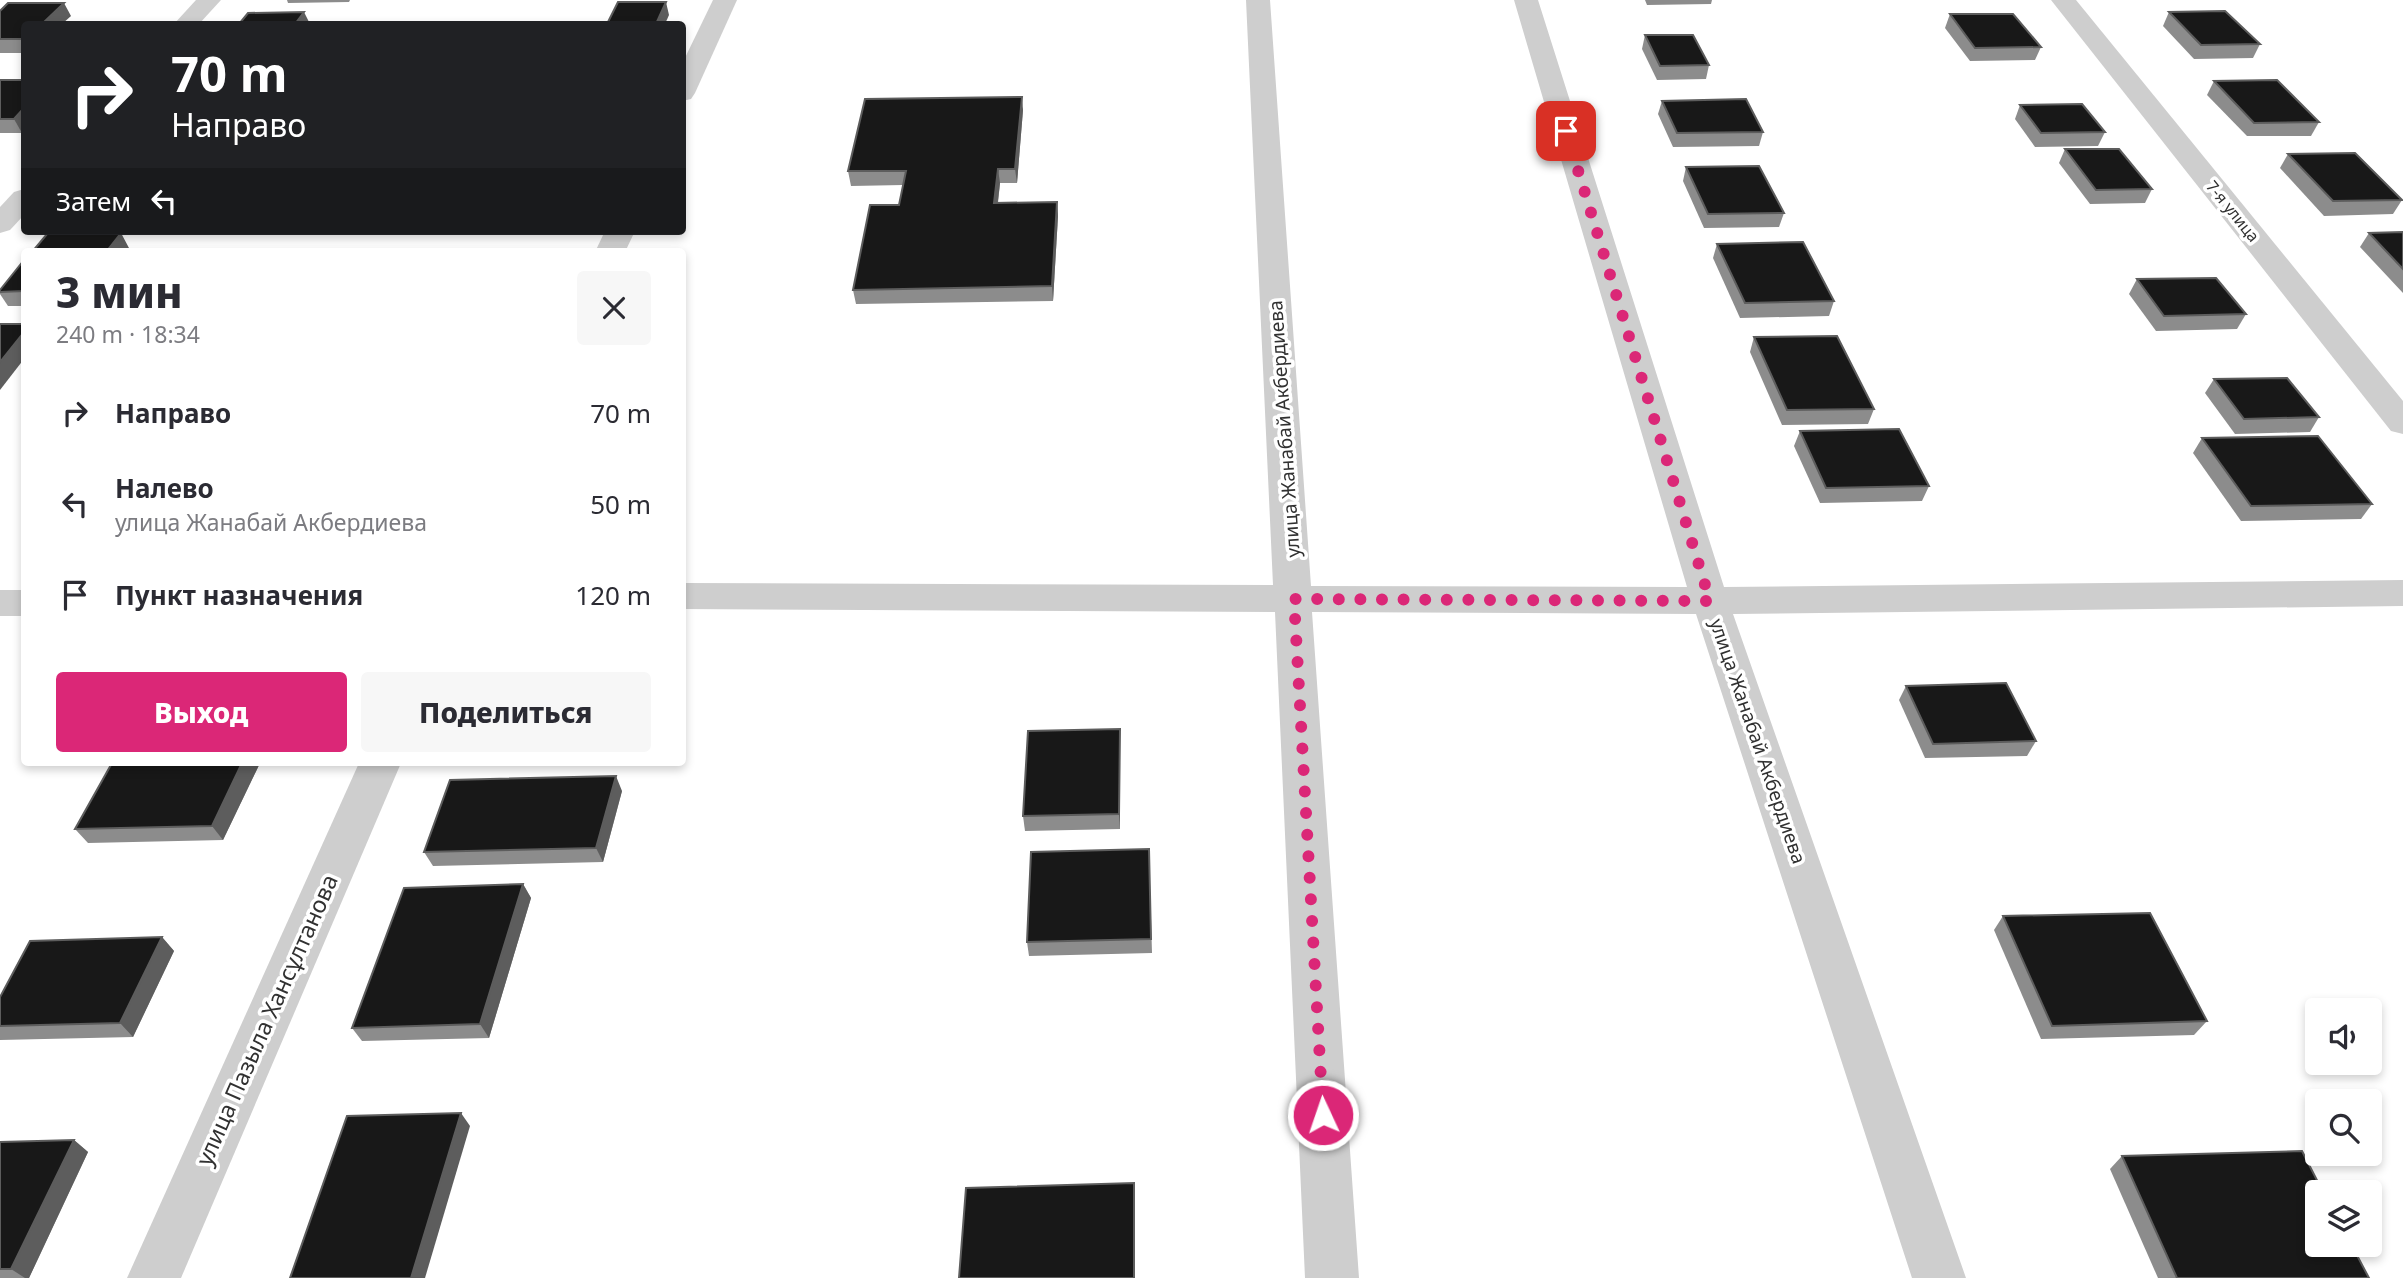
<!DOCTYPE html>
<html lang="ru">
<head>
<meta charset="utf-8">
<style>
  :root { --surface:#fff; --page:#f7f7f7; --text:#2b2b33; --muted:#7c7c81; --accent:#db2777 }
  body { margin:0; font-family:"Noto Sans",sans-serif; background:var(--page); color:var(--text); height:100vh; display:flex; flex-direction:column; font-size:26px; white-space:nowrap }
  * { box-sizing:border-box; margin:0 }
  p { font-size:23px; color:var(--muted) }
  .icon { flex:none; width:38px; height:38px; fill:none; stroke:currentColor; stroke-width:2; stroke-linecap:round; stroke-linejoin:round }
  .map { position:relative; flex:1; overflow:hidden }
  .sheet { position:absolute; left:21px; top:248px; width:665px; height:518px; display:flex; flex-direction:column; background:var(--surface); border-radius:7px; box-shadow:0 4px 10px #0003 }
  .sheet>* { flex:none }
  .top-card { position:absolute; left:21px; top:21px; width:665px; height:214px; border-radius:7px; box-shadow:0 4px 10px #0003; background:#202124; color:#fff; overflow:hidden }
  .tools { position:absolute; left:2305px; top:998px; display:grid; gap:14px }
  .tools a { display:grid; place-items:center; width:77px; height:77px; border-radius:7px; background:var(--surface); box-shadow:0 4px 10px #0003; font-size:35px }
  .pin { position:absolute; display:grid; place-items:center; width:60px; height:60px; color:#fff; margin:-30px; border-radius:14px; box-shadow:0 4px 10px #0006 }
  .me { position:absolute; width:77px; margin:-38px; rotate:357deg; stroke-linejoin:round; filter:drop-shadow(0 0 5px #0008) }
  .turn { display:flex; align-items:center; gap:24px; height:147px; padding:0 35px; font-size:32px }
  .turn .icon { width:91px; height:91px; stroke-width:2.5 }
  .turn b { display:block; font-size:49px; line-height:60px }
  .then { display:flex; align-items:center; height:66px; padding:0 35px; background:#0003; gap:14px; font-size:26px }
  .round { display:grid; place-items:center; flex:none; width:74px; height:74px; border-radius:7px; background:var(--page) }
  .headline { display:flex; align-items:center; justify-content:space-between; height:119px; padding:0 35px }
  h1 { font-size:42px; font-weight:800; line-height:52px }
  .primary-button { display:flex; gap:14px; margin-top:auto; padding:14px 35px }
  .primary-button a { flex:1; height:80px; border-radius:7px; background:var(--accent); color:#fff; font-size:28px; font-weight:800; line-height:80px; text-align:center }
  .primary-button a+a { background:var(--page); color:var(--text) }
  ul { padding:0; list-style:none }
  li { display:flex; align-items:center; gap:21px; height:91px; padding:0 35px }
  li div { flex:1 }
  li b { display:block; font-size:26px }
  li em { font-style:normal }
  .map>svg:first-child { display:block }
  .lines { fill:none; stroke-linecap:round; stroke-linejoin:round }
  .street { fill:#cecece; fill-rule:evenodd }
  .wall { fill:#8c8c8c }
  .shaded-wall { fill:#5d5d5d }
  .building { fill:#181818; stroke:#5d5d5d; stroke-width:2 }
  .route { stroke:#db2777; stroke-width:12; stroke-dasharray:0 21.6 }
  .labels { text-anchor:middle; stroke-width:7; stroke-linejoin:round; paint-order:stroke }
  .far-street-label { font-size:16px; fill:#313131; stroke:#fff }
  .street-label { font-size:19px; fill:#313131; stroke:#fff }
  .near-street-label { font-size:23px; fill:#313131; stroke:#fff }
</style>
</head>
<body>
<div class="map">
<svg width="2403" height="1278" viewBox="0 0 2403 1278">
  <rect width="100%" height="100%" fill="#fff"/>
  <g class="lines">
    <g class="street">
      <polygon points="196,0 221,0 199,24 174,24"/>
      <polygon points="713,0 737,0 695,93 691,99 682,101 682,64"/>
      <polygon points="1246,0 1270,0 1311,586 1687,587 1514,0 1538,0 1724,587 2403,580 2403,606 1733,614 1966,1278 1912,1278 1696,614 1312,612 1359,1278 1305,1278 1275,612 682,609 682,583 1273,585"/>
      <polygon points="2051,0 2076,0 2403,401 2403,434 2391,431"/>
      <polygon points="24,189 24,215 10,230 0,233 0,207 14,192"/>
      <polygon points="605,231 635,231 625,252 595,252"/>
      <rect x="0" y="590" width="24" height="26"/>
      <polygon points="359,763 401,763 181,1278 127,1278"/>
    </g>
  </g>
  <g class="wall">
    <polygon points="287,0 350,0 349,2 288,3"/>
    <polygon points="1645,0 1712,0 1711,4 1647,5"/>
    <polygon points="0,11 71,16 24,24 24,53 0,53"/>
    <polygon points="2169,12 2260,44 2253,58 2194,59 2163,26"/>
    <polygon points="1950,14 2041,47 2035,60 1970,61 1945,28"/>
    <polygon points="1645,35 1709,65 1706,79 1657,80 1642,49"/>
    <polygon points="0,80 24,80 24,131 22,133 0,133"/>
    <polygon points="2214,81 2319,122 2311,136 2247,136 2207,95"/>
    <polygon points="1662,101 1763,132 1759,146 1673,147 1658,114"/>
    <polygon points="2020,105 2105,132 2098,146 2035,147 2015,119"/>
    <polygon points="1023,110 1017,183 1000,183 998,203 1057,202 1058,216 1053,301 856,304 853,290 899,205 903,185 851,186 848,171"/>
    <polygon points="2065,149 2152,189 2145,203 2090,204 2059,163"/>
    <polygon points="2288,154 2402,200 2393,214 2324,216 2280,168"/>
    <polygon points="1686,167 1784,213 1779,227 1704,228 1683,181"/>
    <polygon points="451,231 525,231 524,232 452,234"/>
    <polygon points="2403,232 2403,293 2360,247 2369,233"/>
    <polygon points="1717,244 1834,301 1829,316 1740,318 1713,258"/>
    <polygon points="24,260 24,306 8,306 0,294 0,290"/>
    <polygon points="2137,279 2246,314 2237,329 2156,331 2129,294"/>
    <polygon points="1754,337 1874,409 1868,424 1782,425 1750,352"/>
    <polygon points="2214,379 2319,417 2310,432 2235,434 2205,393"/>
    <polygon points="1800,431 1929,486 1922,501 1820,503 1794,446"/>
    <polygon points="2202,438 2372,504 2361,519 2241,521 2193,453"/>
    <polygon points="1906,686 2036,741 2027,756 1925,758 1899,700"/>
    <polygon points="1120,743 1120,829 1025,831 1023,816"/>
    <polygon points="260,763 223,840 88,843 75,829"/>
    <polygon points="622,791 603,862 433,866 424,852"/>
    <polygon points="1149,849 1152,953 1029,956 1027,942"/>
    <polygon points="523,884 531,898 489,1038 362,1041 352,1028"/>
    <polygon points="2003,916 2207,1021 2194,1035 2041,1039 1994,930"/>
    <polygon points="162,937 174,951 133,1037 0,1040 0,997"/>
    <polygon points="74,1140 88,1152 29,1278 0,1278 0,1142"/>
    <polygon points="2122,1156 2369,1278 2158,1278 2110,1169"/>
  </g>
  <g class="shaded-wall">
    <polygon points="666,2 669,15 665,24 656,24"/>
    <polygon points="64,3 71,16 62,24 42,24"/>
    <polygon points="304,12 310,24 295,24"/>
    <polygon points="1022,97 1023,110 1017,183 1015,169"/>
    <polygon points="24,108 24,131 22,133 14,119"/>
    <polygon points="998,169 1000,183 996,217 994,203"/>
    <polygon points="1057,202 1058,216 1053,301 1052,286"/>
    <polygon points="121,233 129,248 125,252 106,252"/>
    <polygon points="24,332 24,359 0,390 0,362"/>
    <polygon points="1120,729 1120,829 1119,814"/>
    <polygon points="242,763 260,763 223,840 212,826"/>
    <polygon points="616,776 622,791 603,862 596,848"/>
    <polygon points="523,884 531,898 489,1038 480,1024"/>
    <polygon points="162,937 174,951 133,1037 120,1023"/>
    <polygon points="461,1113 470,1126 425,1278 411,1278"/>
    <polygon points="74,1140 88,1152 29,1278 25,1278 11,1269"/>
    <polygon points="1134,1183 1134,1196 1135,1278 1134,1278"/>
  </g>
  <g class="building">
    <polygon points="618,2 666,2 656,24 607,24"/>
    <polygon points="8,3 64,3 42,24 24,24 24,39 0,39 0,11"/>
    <polygon points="2225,11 2260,44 2201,45 2169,12"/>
    <polygon points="304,12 295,24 239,24 248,13"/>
    <polygon points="1950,14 2013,14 2041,47 1975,48"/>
    <polygon points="1645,35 1693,35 1709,65 1660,66"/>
    <polygon points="0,80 24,80 24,108 14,119 0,119"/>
    <polygon points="2277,80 2319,122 2254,123 2214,81"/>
    <polygon points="1022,97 1015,169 998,169 994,203 1057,202 1052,286 853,290 870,205 899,205 906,171 848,171 865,99"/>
    <polygon points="1746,99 1763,132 1677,133 1662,101"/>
    <polygon points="2082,104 2105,132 2041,133 2020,105"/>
    <polygon points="2065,149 2119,149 2152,189 2096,190"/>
    <polygon points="2355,153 2402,200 2333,201 2288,154"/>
    <polygon points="1759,166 1784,213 1708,214 1686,167"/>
    <polygon points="2403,232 2403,269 2369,233"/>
    <polygon points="121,233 106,252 32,252 47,234"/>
    <polygon points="1803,242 1834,301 1745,303 1717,244"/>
    <polygon points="24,260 24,291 0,292 0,290"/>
    <polygon points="2216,278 2246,314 2164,316 2137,279"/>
    <polygon points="0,324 24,324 24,332 0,362"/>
    <polygon points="1837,336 1874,409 1787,410 1754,337"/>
    <polygon points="2287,378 2319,417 2244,419 2214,379"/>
    <polygon points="1899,429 1929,486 1826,488 1800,431"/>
    <polygon points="2318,436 2372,504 2251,506 2202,438"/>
    <polygon points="2006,683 2036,741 1933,744 1906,686"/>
    <polygon points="1120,729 1119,814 1023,816 1028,731"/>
    <polygon points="112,763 242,763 212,826 75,829"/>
    <polygon points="616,776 596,848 424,852 450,780"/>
    <polygon points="1149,849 1151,939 1027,942 1031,852"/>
    <polygon points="523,884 480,1024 352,1028 404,888"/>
    <polygon points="2150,913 2207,1021 2052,1026 2003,916"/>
    <polygon points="162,937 120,1023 0,1026 0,997 30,941"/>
    <polygon points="461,1113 411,1278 290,1278 347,1116"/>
    <polygon points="74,1140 11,1269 0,1269 0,1142"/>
    <polygon points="2302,1151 2323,1192 2317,1192 2317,1244 2351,1244 2369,1278 2177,1278 2122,1156"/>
    <polygon points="1134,1183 1134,1278 959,1278 966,1188"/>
  </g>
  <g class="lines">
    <polyline class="route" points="1323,1115 1294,599 1710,601 1566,131"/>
  </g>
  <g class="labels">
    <g class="far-street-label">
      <text transform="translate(2233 211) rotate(51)" y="6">7-я улица</text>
    </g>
    <g class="street-label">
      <text transform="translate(1284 429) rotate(-94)" y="7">улица Жанабай Акбердиева</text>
      <text transform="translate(1758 741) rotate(71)" y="7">улица Жанабай Акбердиева</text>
    </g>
    <g class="near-street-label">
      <text transform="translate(267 1020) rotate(-66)" y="8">улица Пазыла Хансұлтанова</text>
    </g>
  </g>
</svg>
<div class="tools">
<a><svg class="icon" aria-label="sound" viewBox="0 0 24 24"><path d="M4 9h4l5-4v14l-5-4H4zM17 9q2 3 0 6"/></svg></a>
<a><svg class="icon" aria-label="search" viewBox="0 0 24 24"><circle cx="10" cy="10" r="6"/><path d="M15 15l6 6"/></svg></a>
<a><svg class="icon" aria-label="layers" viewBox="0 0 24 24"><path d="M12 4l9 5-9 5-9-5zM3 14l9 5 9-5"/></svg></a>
</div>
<div class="pin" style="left:1566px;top:131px;background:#d93025"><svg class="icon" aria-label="arrive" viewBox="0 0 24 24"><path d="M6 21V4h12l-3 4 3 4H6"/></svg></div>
<svg class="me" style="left:1323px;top:1115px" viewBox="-20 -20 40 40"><circle r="17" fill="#db2777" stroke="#fff" stroke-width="3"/><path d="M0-11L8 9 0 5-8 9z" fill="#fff"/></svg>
<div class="top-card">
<div class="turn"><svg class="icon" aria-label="right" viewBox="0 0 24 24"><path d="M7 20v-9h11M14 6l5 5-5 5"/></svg><div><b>70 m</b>Направо</div></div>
<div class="then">Затем<svg class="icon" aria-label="left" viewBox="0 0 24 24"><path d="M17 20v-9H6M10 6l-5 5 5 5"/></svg></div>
</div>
<section class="sheet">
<div class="headline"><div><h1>3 мин</h1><p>240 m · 18:34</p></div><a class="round"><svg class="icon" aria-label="close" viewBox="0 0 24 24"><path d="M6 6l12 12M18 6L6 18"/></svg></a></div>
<ul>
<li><svg class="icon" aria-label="right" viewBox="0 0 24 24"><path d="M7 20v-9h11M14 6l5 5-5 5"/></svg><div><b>Направо</b></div><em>70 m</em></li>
<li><svg class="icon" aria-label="left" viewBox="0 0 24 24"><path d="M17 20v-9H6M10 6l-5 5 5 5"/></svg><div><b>Налево</b><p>улица Жанабай Акбердиева</p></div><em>50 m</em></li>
<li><svg class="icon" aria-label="arrive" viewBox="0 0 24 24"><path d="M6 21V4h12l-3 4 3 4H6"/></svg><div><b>Пункт назначения</b></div><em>120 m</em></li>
</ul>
<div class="primary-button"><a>Выход</a><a>Поделиться</a></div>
</section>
</div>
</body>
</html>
